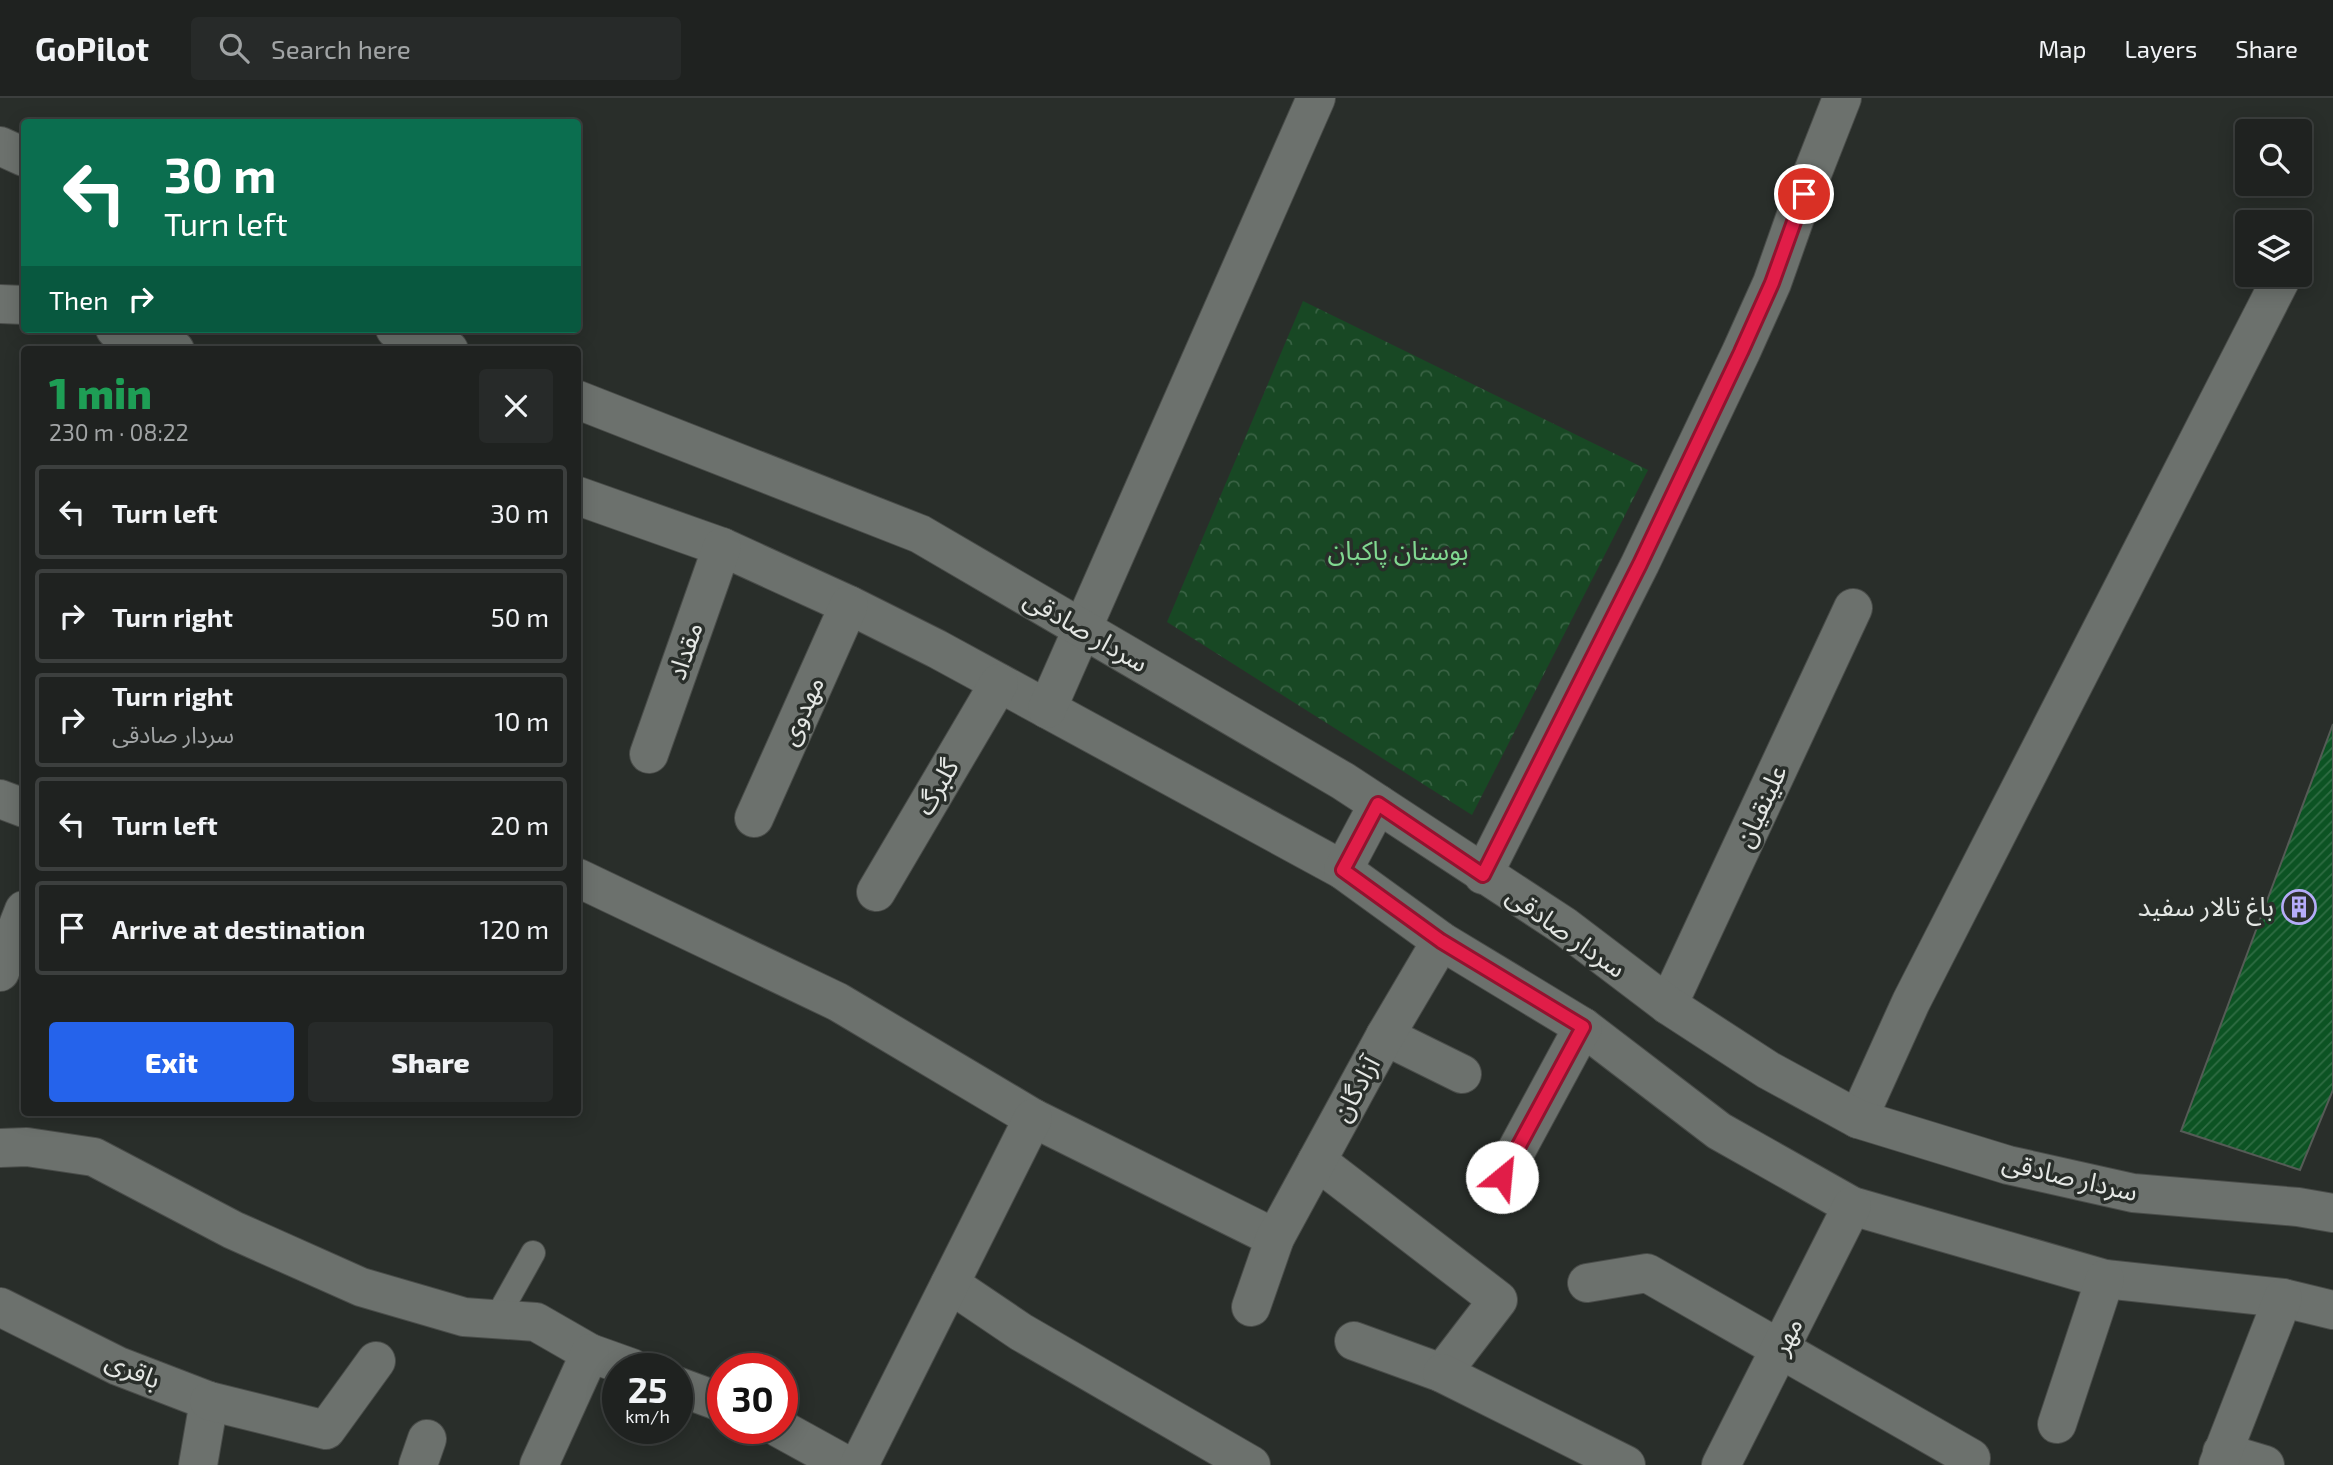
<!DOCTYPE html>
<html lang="en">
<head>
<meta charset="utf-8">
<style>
  :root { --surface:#1f2220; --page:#272a29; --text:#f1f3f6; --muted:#a1a4a5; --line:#3c3f3e; --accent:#2563eb }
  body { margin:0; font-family:"Exo 2","Noto Sans Arabic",sans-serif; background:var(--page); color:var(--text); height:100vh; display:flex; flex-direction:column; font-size:26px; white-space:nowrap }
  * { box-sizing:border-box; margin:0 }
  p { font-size:23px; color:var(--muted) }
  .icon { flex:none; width:38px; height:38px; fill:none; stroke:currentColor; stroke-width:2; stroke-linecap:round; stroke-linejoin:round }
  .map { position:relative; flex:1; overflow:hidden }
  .sheet { position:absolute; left:21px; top:248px; width:560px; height:770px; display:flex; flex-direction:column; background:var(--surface); border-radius:7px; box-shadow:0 4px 18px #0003,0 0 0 2px var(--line) }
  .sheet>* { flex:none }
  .top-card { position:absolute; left:21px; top:21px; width:560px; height:214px; border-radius:7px; box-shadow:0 4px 18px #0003,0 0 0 2px var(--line); background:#0b6e4f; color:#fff; overflow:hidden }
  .buttons { position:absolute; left:2235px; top:21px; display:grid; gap:14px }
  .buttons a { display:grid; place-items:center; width:77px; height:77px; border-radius:7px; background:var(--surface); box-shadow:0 4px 18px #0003,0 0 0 2px var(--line); font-size:35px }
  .speed { position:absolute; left:602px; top:1255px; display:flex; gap:14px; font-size:35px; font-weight:700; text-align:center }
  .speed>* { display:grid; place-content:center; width:91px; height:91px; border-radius:50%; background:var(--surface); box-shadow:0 4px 18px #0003,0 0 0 2px var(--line); line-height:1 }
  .speed small { font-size:18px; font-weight:400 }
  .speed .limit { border:10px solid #d22; background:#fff; color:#111 }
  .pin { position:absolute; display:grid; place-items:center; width:60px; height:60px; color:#fff; margin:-30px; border:4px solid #fff; border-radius:50%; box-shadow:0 2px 7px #0007 }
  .me { position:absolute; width:77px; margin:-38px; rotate:28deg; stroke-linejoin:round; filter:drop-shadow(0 0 5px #0008) }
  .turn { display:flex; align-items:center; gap:24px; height:147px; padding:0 28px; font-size:32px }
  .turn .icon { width:91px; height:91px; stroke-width:2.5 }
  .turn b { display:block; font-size:49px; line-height:60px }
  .then { display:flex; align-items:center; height:66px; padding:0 28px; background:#0003; gap:14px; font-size:26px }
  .round { display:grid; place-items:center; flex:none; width:74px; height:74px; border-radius:7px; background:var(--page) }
  .summary { display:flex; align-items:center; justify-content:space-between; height:119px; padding:0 28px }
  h1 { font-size:42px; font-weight:800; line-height:52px; color:#1e9e55 }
  .primary-button { display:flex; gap:14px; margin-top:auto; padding:14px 28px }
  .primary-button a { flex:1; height:80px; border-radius:7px; background:var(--accent); color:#fff; font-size:28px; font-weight:800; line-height:80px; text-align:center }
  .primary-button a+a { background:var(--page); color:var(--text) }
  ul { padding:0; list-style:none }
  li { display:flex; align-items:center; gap:21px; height:94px; margin:0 14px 10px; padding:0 14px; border:4px solid var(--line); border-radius:7px }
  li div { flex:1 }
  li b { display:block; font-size:26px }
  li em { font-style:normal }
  header { display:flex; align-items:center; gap:42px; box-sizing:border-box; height:98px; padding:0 35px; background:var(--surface); border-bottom:2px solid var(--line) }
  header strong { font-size:33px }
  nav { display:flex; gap:38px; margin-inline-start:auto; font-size:24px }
  .search { width:490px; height:63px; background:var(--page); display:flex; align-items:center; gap:18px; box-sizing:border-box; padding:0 24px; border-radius:7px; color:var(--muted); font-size:26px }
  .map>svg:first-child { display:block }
  .forest { fill:url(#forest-crowns) }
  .building { fill:url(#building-hatch); stroke:#555b56; stroke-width:2 }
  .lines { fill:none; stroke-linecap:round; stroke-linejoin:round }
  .lane-casing { stroke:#494c49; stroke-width:26 }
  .street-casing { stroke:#494c49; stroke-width:40 }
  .secondary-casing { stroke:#494c49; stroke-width:40 }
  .lane { stroke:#6c716d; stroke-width:24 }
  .street { stroke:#6c716d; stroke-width:38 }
  .secondary { stroke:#6c716d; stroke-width:38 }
  .route-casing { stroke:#92132f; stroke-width:18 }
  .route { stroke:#e11d48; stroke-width:12 }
  .labels { text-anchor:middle; stroke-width:7; stroke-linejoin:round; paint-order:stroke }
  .park-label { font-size:26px; fill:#80d890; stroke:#292e2a }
  .street-label { font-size:26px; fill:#e4e7e4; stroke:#292e2a }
  .poi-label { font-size:26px; fill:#e4e7e4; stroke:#292e2a; text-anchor:end }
</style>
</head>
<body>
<header>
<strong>GoPilot</strong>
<div class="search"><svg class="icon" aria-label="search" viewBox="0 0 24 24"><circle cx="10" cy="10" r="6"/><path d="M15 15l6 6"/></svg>Search here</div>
<nav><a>Map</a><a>Layers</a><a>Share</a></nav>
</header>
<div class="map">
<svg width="2333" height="1367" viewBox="0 0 2333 1367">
  <defs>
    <pattern id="forest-crowns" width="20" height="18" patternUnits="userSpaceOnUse" patternTransform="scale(1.75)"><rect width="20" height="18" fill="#184824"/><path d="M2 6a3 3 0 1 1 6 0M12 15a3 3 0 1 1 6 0" fill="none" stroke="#396244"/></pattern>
    <pattern id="building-hatch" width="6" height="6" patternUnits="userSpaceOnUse" patternTransform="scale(1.75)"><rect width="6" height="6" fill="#0c5323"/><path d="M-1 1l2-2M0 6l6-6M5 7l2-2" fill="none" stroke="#2f6c43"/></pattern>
  </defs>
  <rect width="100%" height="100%" fill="#292e2a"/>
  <polygon class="forest" points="1303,203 1648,372 1472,717 1167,524"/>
  <polygon class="building" points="2333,626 2333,992 2300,1072 2181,1033"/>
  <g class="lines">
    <g class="lane-casing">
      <polyline id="lane" points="496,1221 533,1155"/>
    </g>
    <g class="street-casing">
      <g id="street">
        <polyline points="0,206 24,207"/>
        <polyline points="115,231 175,252"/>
        <polyline points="578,398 722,449 849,507 937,551 1343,772 1441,843 1583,929 1719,1033 1852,1108 2105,1181 2283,1200 2333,1212"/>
        <polyline points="1047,611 1316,0"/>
        <polyline points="649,656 722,449"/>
        <polyline points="0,701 24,710"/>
        <polyline points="754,720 849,507"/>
        <polyline points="1343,772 1378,706"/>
        <polyline points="1483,777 1640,466 1741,254 1772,185 1796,117 1842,0"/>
        <polyline points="578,780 838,904 1033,1020 1275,1140"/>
        <polyline points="876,794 999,585"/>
        <polyline points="0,874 24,812"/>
        <polyline points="1668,907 1853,510"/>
        <polyline points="1385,938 1462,976"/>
        <polyline points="1858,1021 1911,904 2283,177"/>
        <polyline points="0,1050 27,1049 94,1059 233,1132 361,1189 464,1219 536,1224 590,1255 632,1270"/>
        <polyline points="1317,1063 1498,1202 1442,1275 1354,1243"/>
        <polyline points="1502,1079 1583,929"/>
        <polyline points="1587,1185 1647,1175 1971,1360 1970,1367"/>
        <polyline points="950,1186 1021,1234 1251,1367"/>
        <polyline points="0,1209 118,1268 209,1303 198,1367"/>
        <polyline points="1251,1209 1275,1140 1385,938 1441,843"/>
        <polyline points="1442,1275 1626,1367"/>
        <polyline points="677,1288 723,1305"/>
        <polyline points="209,1303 326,1332 376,1263"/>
        <polyline points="2057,1326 2105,1181"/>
        <polyline points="779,1330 846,1367"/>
        <polyline points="2222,1354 2265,1367"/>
        <polyline points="418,1367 427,1341"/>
        <polyline points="539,1367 590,1255"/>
        <polyline points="859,1367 1033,1020"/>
        <polyline points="1721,1367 1852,1108"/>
        <polyline points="2218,1367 2283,1200"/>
      </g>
    </g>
    <g class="secondary-casing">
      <g id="secondary">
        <polyline points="0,48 24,59"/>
        <polyline points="395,231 449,252"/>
        <polyline points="578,302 920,436 1343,683 1564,828 1668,907 1768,972 1858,1021 2008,1067 2133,1095 2298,1109 2333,1115"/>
      </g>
    </g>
    <use href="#lane" class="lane"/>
    <use href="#street" class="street"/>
    <use href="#secondary" class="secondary"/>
  </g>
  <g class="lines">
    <g class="route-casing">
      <polyline id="route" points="1502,1079 1583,929 1441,843 1343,772 1378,706 1483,777 1640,466 1741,254 1772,185 1804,96"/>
    </g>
    <use href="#route" class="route"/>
  </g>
  <defs>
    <g id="building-ring" transform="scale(1.75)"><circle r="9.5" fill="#292e2a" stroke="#b5acf8" stroke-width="1.5"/><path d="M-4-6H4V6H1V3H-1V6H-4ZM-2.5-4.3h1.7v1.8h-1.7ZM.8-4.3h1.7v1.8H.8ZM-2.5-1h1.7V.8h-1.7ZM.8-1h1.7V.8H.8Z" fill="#b5acf8"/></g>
  </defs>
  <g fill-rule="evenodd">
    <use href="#building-ring" x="2299" y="809"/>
  </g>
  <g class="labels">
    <g class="park-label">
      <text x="1398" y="462">بوستان پاکبان</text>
    </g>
    <g class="street-label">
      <text transform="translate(1086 533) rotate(30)" y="9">سردار صادقی</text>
      <text transform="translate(685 553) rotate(-71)" y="9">مقداد</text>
      <text transform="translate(802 613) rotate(-66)" y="9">مهدوی</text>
      <text transform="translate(937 689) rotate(-60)" y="9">گلبرگ</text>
      <text transform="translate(1761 708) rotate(-65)" y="9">علینقیان</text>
      <text transform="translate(1566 834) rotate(35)" y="9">سردار صادقی</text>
      <text transform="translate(1356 991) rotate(-61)" y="9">آزادگان</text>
      <text transform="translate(2070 1079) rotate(13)" y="9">سردار صادقی</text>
      <text transform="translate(1787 1238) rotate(-63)" y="9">مهر</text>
      <text transform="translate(133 1272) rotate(23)" y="9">باقری</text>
    </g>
    <g class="poi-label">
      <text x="2274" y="818">باغ تالار سفید</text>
    </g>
  </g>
</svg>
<div class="buttons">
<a><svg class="icon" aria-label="search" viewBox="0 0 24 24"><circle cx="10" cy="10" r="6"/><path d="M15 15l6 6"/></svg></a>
<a><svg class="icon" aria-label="layers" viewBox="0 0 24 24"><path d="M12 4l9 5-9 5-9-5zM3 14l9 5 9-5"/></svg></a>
</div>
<div class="speed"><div>25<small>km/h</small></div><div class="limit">30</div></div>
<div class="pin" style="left:1804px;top:96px;background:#d93025"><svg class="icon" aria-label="arrive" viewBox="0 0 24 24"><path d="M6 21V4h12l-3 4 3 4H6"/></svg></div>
<svg class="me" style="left:1502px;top:1079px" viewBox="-20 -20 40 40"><circle r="19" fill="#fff"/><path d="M0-13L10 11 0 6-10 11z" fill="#e11d48"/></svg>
<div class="top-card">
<div class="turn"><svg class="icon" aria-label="left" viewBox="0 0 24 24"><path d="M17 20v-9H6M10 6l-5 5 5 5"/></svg><div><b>30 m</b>Turn left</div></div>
<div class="then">Then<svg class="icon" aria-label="right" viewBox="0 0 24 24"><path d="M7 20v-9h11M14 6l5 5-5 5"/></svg></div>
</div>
<section class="sheet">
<div class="summary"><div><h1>1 min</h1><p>230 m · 08:22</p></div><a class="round"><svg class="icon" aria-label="close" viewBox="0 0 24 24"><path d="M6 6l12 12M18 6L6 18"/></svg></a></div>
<ul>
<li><svg class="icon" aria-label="left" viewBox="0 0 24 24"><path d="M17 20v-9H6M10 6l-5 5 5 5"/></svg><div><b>Turn left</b></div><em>30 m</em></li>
<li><svg class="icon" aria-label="right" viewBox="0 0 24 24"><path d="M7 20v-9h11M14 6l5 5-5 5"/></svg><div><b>Turn right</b></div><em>50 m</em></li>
<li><svg class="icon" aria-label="right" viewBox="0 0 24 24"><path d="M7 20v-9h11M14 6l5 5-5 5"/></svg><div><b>Turn right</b><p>سردار صادقی</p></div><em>10 m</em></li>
<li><svg class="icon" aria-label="left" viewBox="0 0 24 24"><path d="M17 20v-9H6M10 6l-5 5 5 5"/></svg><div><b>Turn left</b></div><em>20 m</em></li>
<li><svg class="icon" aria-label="arrive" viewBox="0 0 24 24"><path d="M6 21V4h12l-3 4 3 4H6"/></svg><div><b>Arrive at destination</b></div><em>120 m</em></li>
</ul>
<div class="primary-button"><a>Exit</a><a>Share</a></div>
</section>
</div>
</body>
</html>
